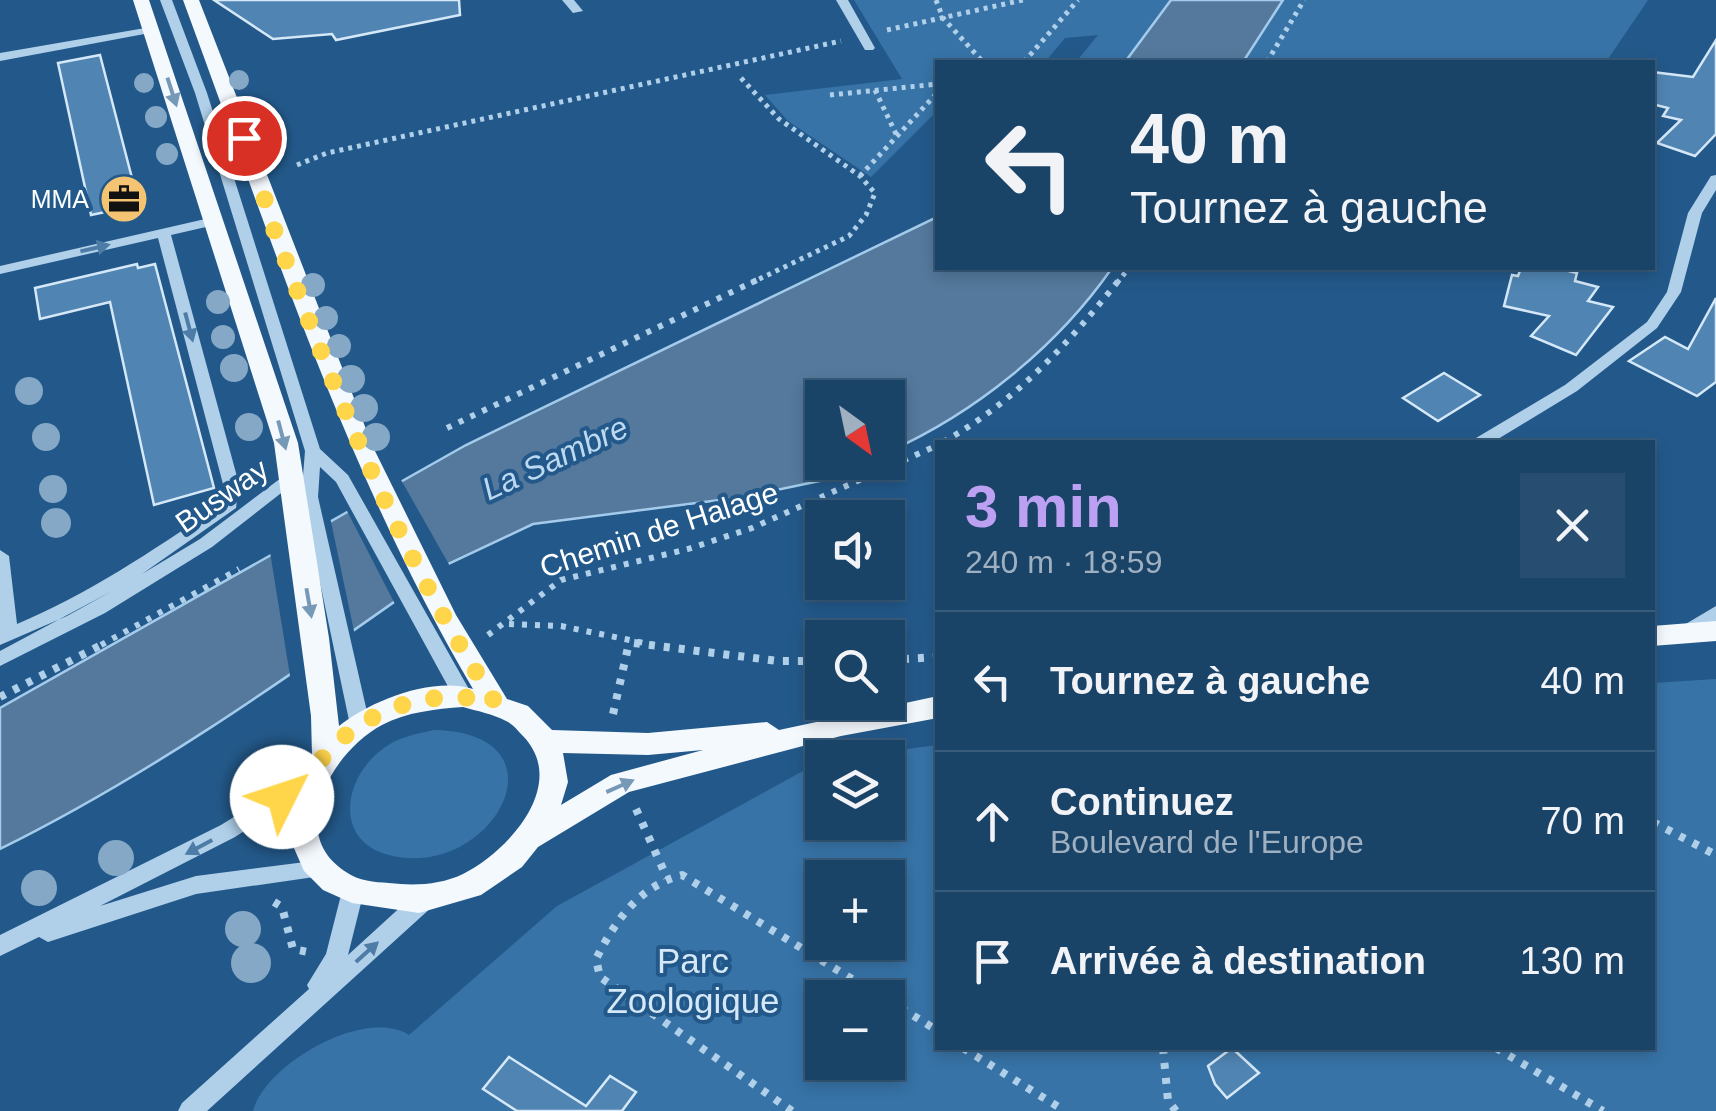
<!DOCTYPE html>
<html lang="fr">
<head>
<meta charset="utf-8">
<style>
  :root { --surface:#1a4368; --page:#274e71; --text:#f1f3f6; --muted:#9fb0c0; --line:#385c7c; --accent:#bca0f2 }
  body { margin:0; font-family:Helvetica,sans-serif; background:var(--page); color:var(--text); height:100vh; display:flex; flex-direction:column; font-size:38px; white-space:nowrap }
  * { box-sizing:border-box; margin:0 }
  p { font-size:32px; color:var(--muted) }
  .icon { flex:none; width:55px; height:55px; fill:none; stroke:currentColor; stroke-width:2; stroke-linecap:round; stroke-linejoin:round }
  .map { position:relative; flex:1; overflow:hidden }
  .panel { position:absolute; left:935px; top:440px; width:720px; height:610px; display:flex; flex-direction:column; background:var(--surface); border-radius:0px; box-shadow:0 5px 15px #0003,0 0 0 2px var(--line) }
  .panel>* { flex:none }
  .hud { position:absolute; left:935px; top:60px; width:720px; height:210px; border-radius:0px; box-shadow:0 5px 15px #0003,0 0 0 2px var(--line); background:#1a4368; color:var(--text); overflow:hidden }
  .needle { width:65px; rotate:147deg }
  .buttons { position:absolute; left:805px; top:380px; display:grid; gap:20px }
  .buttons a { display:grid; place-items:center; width:100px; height:100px; border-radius:0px; background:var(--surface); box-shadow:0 5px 15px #0003,0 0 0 2px var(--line); font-size:50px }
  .pin { position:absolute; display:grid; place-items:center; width:85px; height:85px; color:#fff; margin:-42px; border:5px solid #fff; border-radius:50%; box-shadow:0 2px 10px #0007 }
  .me { position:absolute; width:110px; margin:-55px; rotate:49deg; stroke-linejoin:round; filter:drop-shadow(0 0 8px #0008) }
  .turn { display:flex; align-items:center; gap:35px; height:210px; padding:0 30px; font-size:45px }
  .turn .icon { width:130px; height:130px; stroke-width:2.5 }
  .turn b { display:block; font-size:70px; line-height:85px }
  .round { display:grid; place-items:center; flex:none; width:105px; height:105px; border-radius:0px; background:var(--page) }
  .summary { display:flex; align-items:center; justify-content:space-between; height:170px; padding:0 30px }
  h1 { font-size:60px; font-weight:800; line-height:75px; color:var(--accent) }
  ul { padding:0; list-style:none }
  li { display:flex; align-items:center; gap:30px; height:140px; padding:0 30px; border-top:2px solid var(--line) }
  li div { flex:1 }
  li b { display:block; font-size:38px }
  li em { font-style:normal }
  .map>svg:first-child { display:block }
  .green { fill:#3773a7; fill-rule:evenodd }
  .water { fill:#54799c; stroke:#a4cbeb; stroke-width:2.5 }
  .pier { fill:#23598a }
  .building { fill:#5085b3; stroke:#d5e8f8; stroke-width:2.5 }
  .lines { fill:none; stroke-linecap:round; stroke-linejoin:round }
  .path-far2 { stroke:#b0d0ea; stroke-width:5; stroke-dasharray:4 5; stroke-linecap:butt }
  .path-far1 { stroke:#b0d0ea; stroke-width:6; stroke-dasharray:5 8; stroke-linecap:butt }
  .path { stroke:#b0d0ea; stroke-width:8; stroke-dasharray:6 9; stroke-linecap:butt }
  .minor { fill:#b0d0ea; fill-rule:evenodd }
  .major { fill:#f4f9fe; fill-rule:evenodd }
  .tree { fill:#85a8c6 }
  .oneway { fill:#7799b8 }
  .oneway2 { fill:#4d7da7 }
  .route { stroke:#ffd54a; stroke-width:18; stroke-dasharray:0 32.4 }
  .labels { text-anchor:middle; stroke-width:8; stroke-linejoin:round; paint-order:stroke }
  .far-poi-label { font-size:25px; fill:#fff; stroke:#23598a; text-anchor:end }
  .street-label { font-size:30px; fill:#fff; stroke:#23598a }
  .water-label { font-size:32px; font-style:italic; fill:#bcd9f1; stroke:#23598a }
  .near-park-label { font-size:35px; fill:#d5e8f8; stroke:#23598a }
</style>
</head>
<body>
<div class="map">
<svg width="1716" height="1111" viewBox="0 0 1716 1111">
  <rect width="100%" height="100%" fill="#23598a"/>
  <g class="green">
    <polygon points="854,0 1171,0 1125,62 1076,62 1098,35 1065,38 1045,62 938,62 937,111 871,177 788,121 765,95 902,79"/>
    <polygon points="1282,0 1648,0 1606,62 1243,62"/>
    <path d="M1716,679V1111H253C266,1064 364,1007 409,1035L557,906L814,765L822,763V822H888V758L848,757L937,745L938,1048H1652L1653,683ZM822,878H888V942H822ZM822,998H888V1062H822Z"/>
    <path d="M434,730C573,733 492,882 389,855C332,840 344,776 384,748C399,737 416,734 434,730Z"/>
  </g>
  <g class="water">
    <polygon points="1171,0 1283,0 1243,62 1125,62"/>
    <path d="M937,217L938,268H1112C1057,347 975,413 888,452V398H822V462L865,463L829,479L743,497L533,524L448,564C303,666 160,770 0,849V708L466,445Z"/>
  </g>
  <g class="pier">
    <polygon points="400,478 451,568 396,606 346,509"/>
    <polygon points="330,517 355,636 291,682 270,552"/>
  </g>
  <g class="building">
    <polygon points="214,0 459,0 460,15 336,40 332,34 273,39"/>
    <polygon points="1716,40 1716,134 1695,156 1657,143 1681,120 1663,116 1668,108 1652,104 1652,72 1693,77"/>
    <polygon points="100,55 139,205 91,215 58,63"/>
    <polygon points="137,264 138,268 155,264 214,488 154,505 110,302 40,319 35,288"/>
    <polygon points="1521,268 1556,268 1577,273 1575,281 1598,287 1588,301 1613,307 1576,355 1531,336 1549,316 1504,306 1512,275 1518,276"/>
    <polygon points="1716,298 1716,382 1697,396 1629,361 1665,337 1688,349"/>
    <polygon points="1444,373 1480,395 1438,421 1403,398"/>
    <polygon points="1232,1048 1259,1073 1227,1098 1215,1084 1208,1066"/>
    <polygon points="509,1057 586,1106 610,1076 636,1092 622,1111 517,1111 483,1089"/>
  </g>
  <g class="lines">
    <g class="path-far2">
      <polyline points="936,0 943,18 983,62"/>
      <polyline points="887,30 1023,0"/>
      <polyline points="1024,62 1078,0"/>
      <polyline points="1267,62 1304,0"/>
      <polyline points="741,78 779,119 860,176 875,193 866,215 849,236 751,283"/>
      <polyline points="875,90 897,136"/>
      <polyline points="830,95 938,84"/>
      <polyline points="297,165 327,153 841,41"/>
      <polyline points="860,176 938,92"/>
      <polyline points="1117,283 1129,268"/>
    </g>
    <g class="path-far1">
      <polyline points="447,428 757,280"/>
      <path d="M943,442C1015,402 1068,344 1119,280"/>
      <polyline points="509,624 561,626 654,645"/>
      <polyline points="488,635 561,580 688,549 752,528 938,445"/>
      <polyline points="101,645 239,569"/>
    </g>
    <g class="path">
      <polyline points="634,643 778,661 822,661"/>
      <polyline points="888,660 938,657"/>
      <polyline points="0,697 105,643"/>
      <polyline points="613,714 629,643"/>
      <polyline points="636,809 667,878"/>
      <polyline points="1653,822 1716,855"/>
      <polyline points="274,902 282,907 293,949 308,952"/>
      <polyline points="888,1000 938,1031"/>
      <polyline points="963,1048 1065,1111"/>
      <polyline points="1163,1048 1168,1101 1176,1111"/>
      <polyline points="1496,1048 1603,1111"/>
      <path d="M792,1111L600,977L596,959C616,920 638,887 682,875L883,998"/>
    </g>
    <g class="minor">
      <path d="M160,0H172L207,93L320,449L348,475L470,691L473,696L470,701H456L336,482L320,467L318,497L370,725L367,730L360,733L353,730L350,725L302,497L303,476L212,547L105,613L0,666V651L114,590L67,616L0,645V550L9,556L17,624C89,594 155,549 220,505L223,484L158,238L0,274V266L214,217L221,221L219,224L171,235L239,484L236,508L142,574L200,539L289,472L295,470L303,476L305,451L195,93Z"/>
      <polygon points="562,0 574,0 583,11 573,13"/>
      <polygon points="836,0 848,0 875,48 873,50 865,50"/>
      <polygon points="151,27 157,30 155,32 0,61 0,53"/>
      <polygon points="1716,175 1716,190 1702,213 1681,292 1657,328 1577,391 1493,442 1474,442 1476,438 1565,385 1647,322 1667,292 1688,213 1711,176"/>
      <polygon points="1716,606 1716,622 1693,638 1679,638 1677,633 1679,628"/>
      <polygon points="311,769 318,771 321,777 318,783 235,837 100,906 196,876 321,860 328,863 332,869 328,875 196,894 48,942 39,937 0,956 0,935 221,825"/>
      <polygon points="353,882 361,884 364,891 348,955 417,892 425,890 433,892 436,899 433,906 207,1111 178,1111 182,1103 309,989 307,985 326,954 342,891 345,884"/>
    </g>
    <g class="major">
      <path d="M133,0H149L298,443L329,638L339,726C370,701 432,676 473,689C345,472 270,235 183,0H199L373,447L456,615L507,699L528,706L552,730L648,733L767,722L779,730L938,696V718L841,736L629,792L538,847L522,867L481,895L419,913L352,903L323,890L304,871L290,839L289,815L294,789L312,755L311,716L274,443ZM463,707C477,711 493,714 506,721C513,724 518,731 523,736C569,784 509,851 463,874C440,885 414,886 389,883C374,882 359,881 346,872C284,833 334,750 382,725C407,712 435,709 463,707ZM703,750L611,775L561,805L568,782L563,753L648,755Z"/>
      <polygon points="1716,621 1716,641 1652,646 1652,626"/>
    </g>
  </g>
  <g class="tree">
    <circle cx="239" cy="80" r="10"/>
    <circle cx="144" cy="83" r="10"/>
    <circle cx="253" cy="115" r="11"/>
    <circle cx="156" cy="117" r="11"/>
    <circle cx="167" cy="154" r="11"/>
    <circle cx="313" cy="285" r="12"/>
    <circle cx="218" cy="302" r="12"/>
    <circle cx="326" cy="318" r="12"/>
    <circle cx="223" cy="337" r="12"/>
    <circle cx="339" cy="346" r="12"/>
    <circle cx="234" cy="368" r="14"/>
    <circle cx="351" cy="379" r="14"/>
    <circle cx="29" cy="391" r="14"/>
    <circle cx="364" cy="408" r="14"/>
    <circle cx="249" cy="427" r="14"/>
    <circle cx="46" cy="437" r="14"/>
    <circle cx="376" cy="437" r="14"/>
    <circle cx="53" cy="489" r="14"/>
    <circle cx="56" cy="523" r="15"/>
    <circle cx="116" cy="858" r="18"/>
    <circle cx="39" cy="888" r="18"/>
    <circle cx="243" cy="929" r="18"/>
    <circle cx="251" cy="963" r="20"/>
  </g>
  <defs><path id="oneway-solid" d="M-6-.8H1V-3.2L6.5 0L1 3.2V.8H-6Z" transform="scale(2.5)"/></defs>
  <g class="oneway">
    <use href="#oneway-solid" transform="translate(172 92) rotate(72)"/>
    <use href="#oneway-solid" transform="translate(282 435) rotate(75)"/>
    <use href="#oneway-solid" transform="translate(309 603) rotate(80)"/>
    <use href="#oneway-solid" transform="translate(620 786) rotate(-24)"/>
  </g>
  <g class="oneway2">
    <use href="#oneway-solid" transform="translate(95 248) rotate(-13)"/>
    <use href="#oneway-solid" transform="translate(189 327) rotate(75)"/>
    <use href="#oneway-solid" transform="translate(199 847) rotate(152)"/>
    <use href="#oneway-solid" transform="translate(367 952) rotate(-42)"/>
  </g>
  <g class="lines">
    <path class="route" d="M244,138C257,169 264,200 275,232C336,394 400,556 495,702C434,687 368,707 326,754C309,774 305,781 282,797"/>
  </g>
  <defs>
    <g id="office-disc" transform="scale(2.5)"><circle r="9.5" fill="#f5c473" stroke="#23598a"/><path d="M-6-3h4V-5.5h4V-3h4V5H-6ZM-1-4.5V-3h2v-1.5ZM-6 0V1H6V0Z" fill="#111"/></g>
  </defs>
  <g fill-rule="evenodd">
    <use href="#office-disc" x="124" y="199"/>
  </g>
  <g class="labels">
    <g class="far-poi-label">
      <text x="89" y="208">MMA</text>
    </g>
    <g class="street-label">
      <text transform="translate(222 496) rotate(-35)" y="10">Busway</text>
      <text transform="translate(659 530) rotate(-18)" y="10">Chemin de Halage</text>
    </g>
    <g class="water-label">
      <text transform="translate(555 458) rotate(-25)" y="11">La Sambre</text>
    </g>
    <g class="near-park-label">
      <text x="693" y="973">Parc<tspan x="693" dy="40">Zoologique</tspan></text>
    </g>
  </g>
</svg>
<div class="buttons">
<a><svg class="needle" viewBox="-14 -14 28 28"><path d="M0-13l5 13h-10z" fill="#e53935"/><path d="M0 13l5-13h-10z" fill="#9fb0c0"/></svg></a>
<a><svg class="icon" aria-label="sound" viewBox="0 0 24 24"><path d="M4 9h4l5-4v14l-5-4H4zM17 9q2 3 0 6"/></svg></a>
<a><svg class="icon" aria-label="search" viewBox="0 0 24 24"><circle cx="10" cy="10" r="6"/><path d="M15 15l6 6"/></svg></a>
<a><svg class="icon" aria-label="layers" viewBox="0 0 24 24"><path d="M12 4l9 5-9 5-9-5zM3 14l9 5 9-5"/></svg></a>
<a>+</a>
<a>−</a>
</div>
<div class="pin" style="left:244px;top:138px;background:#d93025"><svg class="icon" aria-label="arrive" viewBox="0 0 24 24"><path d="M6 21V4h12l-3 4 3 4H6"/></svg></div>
<svg class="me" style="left:282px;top:797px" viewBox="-20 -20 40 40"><circle r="19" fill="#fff"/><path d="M0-13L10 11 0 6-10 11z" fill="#ffd54a"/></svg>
<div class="hud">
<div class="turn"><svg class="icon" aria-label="left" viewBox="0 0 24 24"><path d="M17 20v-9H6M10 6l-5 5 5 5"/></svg><div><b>40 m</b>Tournez à gauche</div></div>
</div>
<section class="panel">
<div class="summary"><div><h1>3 min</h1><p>240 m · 18:59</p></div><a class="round"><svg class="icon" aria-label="close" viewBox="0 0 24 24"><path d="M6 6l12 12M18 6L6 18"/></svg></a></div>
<ul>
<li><svg class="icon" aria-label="left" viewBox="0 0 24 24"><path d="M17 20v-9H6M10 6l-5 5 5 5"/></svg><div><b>Tournez à gauche</b></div><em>40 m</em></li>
<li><svg class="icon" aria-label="ahead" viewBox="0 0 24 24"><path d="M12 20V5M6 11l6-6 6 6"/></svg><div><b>Continuez</b><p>Boulevard de l'Europe</p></div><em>70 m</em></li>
<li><svg class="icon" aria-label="arrive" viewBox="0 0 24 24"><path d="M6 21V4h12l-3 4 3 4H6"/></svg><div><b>Arrivée à destination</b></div><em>130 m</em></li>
</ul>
</section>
</div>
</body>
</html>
